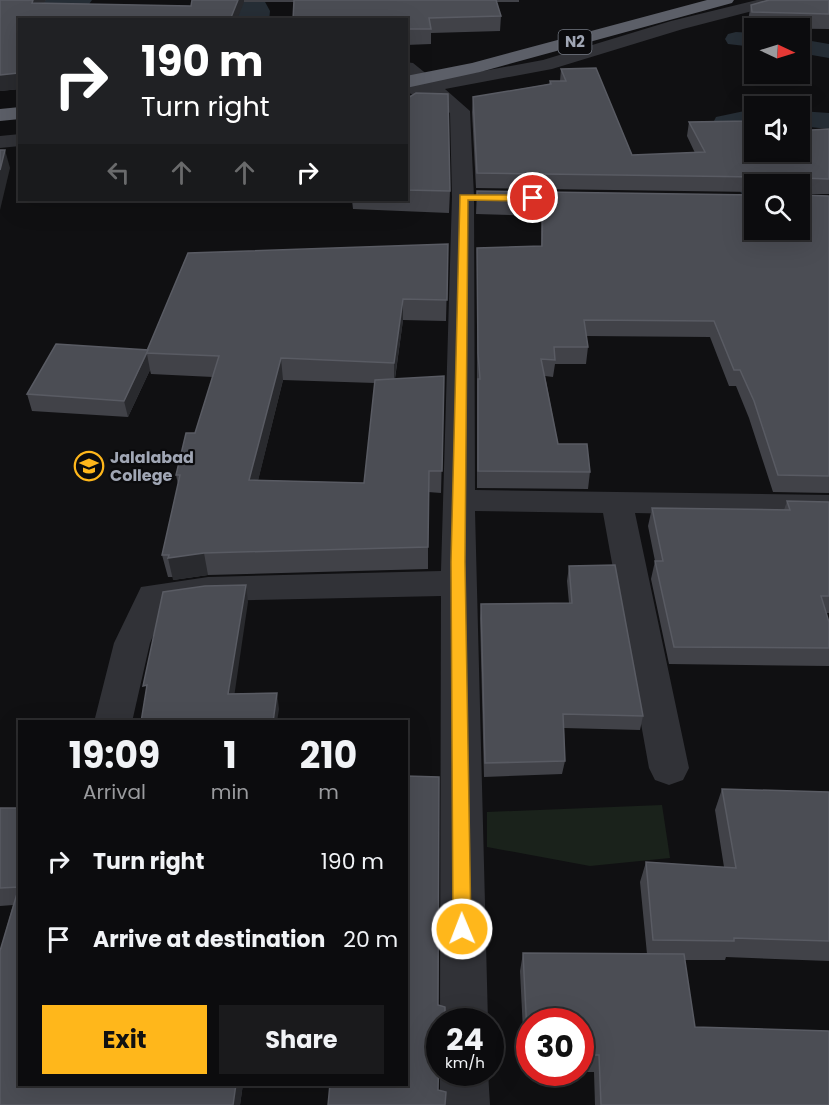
<!DOCTYPE html>
<html lang="en">
<head>
<meta charset="utf-8">
<style>
  :root { --surface:#0c0c0e; --page:#1a1a1c; --text:#f1f3f6; --muted:#9a9b9e; --line:#2c2c2e; --accent:#ffb71b }
  body { margin:0; font-family:Poppins,sans-serif; background:var(--page); color:var(--text); height:100vh; display:flex; flex-direction:column; font-size:22px; white-space:nowrap }
  * { box-sizing:border-box; margin:0 }
  p { font-size:20px; color:var(--muted) }
  .icon { flex:none; width:33px; height:33px; fill:none; stroke:currentColor; stroke-width:2; stroke-linecap:round; stroke-linejoin:round }
  .map { position:relative; flex:1; overflow:hidden }
  .side { position:absolute; left:18px; top:720px; width:390px; height:366px; display:flex; flex-direction:column; background:var(--surface); border-radius:0px; box-shadow:0 6px 24px #0002,0 0 0 2px var(--line) }
  .side>* { flex:none }
  .hud { position:absolute; left:18px; top:18px; width:390px; height:183px; border-radius:0px; box-shadow:0 6px 24px #0002,0 0 0 2px var(--line); background:#202124; color:#fff; overflow:hidden }
  .needle { width:39px; rotate:94deg }
  .buttons { position:absolute; left:744px; top:18px; display:grid; gap:12px }
  .buttons a { display:grid; place-items:center; width:66px; height:66px; border-radius:0px; background:var(--surface); box-shadow:0 6px 24px #0002,0 0 0 2px var(--line); font-size:30px }
  .speed { position:absolute; left:426px; top:1008px; display:flex; gap:12px; font-size:30px; font-weight:700; text-align:center }
  .speed>* { display:grid; place-content:center; width:78px; height:78px; border-radius:50%; background:var(--surface); box-shadow:0 6px 24px #0002,0 0 0 2px var(--line); line-height:1 }
  .speed small { font-size:15px; font-weight:400 }
  .speed .limit { border:9px solid #d22; background:#fff; color:#111 }
  .pin { position:absolute; display:grid; place-items:center; width:51px; height:51px; color:#fff; margin:-26px; border:3px solid #fff; border-radius:50%; box-shadow:0 2px 6px #0007 }
  .me { position:absolute; width:66px; margin:-33px; rotate:359deg; stroke-linejoin:round; filter:drop-shadow(0 0 4px #0008) }
  .turn { display:flex; align-items:center; gap:21px; height:126px; padding:0 24px; font-size:27px }
  .turn .icon { width:78px; height:78px; stroke-width:2.5 }
  .turn b { display:block; font-size:42px; line-height:51px }
  .lanes { display:flex; align-items:center; height:57px; padding:0 24px; background:#0003; justify-content:center; gap:30px; direction:ltr }
  .lanes .off { opacity:.35 }
  .eta { display:flex; justify-content:space-evenly; align-items:center; height:102px; text-align:center }
  .eta b { font-size:36px; font-weight:700; line-height:42px }
  .primary-button { display:flex; gap:12px; margin-top:auto; padding:12px 24px }
  .primary-button a { flex:1; height:69px; border-radius:0px; background:var(--accent); color:#111; font-size:24px; font-weight:700; line-height:69px; text-align:center }
  .primary-button a+a { background:var(--page); color:var(--text) }
  ul { padding:0; list-style:none }
  li { display:flex; align-items:center; gap:18px; height:78px; padding:0 24px }
  li div { flex:1 }
  li b { display:block; font-size:22px }
  li em { font-style:normal }
  .map>svg:first-child { display:block }
  .green { fill:#1a221b }
  .lines { fill:none; stroke-linecap:round; stroke-linejoin:round }
  .canal { fill:#262e36; fill-rule:evenodd }
  .river { fill:#262e36; fill-rule:evenodd }
  .street { fill:#313237; fill-rule:evenodd }
  .highway { fill:#5c5f68; fill-rule:evenodd }
  .wall { fill:#414248; fill-rule:evenodd }
  .shaded-wall { fill:#292a2e }
  .building { fill:#4b4d54; stroke:#595b63; stroke-width:1.5 }
  .route { fill:#ffb71b; stroke:#a67712; stroke-width:1.5 }
  .labels { text-anchor:middle; stroke-width:4.5; stroke-linejoin:round; paint-order:stroke }
  .shield { fill:#0b0b0d; stroke:#737882; stroke-width:1.5 }
  .shield-label { font-size:15px; font-weight:bold; fill:#a0a6b4 }
  .poi-label { font-size:16px; font-weight:bold; fill:#a0a6b4; stroke:#0b0b0d; text-anchor:start }
</style>
</head>
<body>
<div class="map">
<svg width="829" height="1105" viewBox="0 0 829 1105">
  <rect width="100%" height="100%" fill="#101012"/>
  <polygon class="green" points="662,805 670,858 590,866 487,847 487,812"/>
  <g class="lines">
    <g class="canal">
      <polygon points="736,32 754,33 754,47 728,44 725,39 728,34"/>
      <polygon points="800,39 829,44 829,58 800,53"/>
      <polygon points="754,109 754,124 736,128 733,135 763,184 754,184 754,200 744,198 707,135 716,117"/>
      <polygon points="800,111 829,113 829,129 800,126"/>
    </g>
    <g class="river">
      <polygon points="0,0 92,0 87,7 0,17"/>
      <polygon points="230,0 264,0 270,11 269,20 233,20 234,11"/>
    </g>
    <g class="street">
      <polygon points="757,0 785,0 783,3 683,29 552,69 445,89 470,111 474,197 475,490 829,495 829,517 635,513 689,768 683,780 669,785 655,780 649,768 603,513 475,511 488,1022 440,1022 441,596 208,601 165,607 150,643 132,722 94,722 114,643 141,587 208,577 441,571 452,197 450,113 426,93 415,95 408,93 408,85 415,83 406,76 406,62 413,63 434,80 543,60 671,21"/>
      <polygon points="20,134 20,146 0,148 0,136"/>
      <polygon points="440,1072 488,1072 490,1105 440,1105"/>
    </g>
    <g class="highway">
      <polygon points="707,0 734,0 732,3 480,72 406,88 406,76 472,63"/>
      <polygon points="20,107 20,119 0,121 0,109"/>
    </g>
  </g>
  <g class="wall">
    <polygon points="0,0 46,0 44,3 191,6 192,0 519,0 519,2 496,2 501,16 500,31 431,33 431,44 406,45 406,20 294,2 244,2 20,20 20,89 0,91"/>
    <polygon points="829,0 829,29 749,28 748,20 751,5"/>
    <polygon points="561,69 632,155 695,153 687,136 689,122 746,121 748,112 811,130 829,129 829,194 802,194 802,195 829,196 829,493 773,492 749,418 736,386 729,386 710,337 586,336 588,347 586,364 555,364 553,377 545,376 558,444 590,472 588,489 477,488 477,248 541,246 541,216 476,214 477,191 754,230 800,184 754,184 754,192 476,188 472,112 473,97 549,84 550,81 560,81"/>
    <polygon points="406,99 450,191 449,213 353,209 352,200 406,200"/>
    <path d="M448,244L446,321L403,320L395,379L444,376L441,493L428,492V569L208,575L173,580V577H168L162,555L178,484L176,475L195,433L213,377L151,374L150,370L128,417L32,411L27,394L148,350ZM283,380L375,383L364,483L258,480Z"/>
    <polygon points="787,501 829,502 829,613 826,613 829,622 829,666 669,664 651,579 655,561 648,526 652,508 784,510"/>
    <polygon points="569,566 643,716 640,730 564,728 565,761 562,774 484,777 480,618 481,604 569,603 567,581"/>
    <polygon points="722,789 829,792 829,961 726,957 725,960 684,960 695,1027 829,1105 595,1105 594,1072 580,1072 580,1022 530,1022 530,1071 525,1071 520,971 523,953 647,954 640,882 646,862 724,867 715,810"/>
    <polygon points="0,808 20,808 20,1084 243,1084 240,1105 0,1105 0,951 13,905 0,906"/>
  </g>
  <g class="shaded-wall">
    <polygon points="33,0 46,0 35,18 32,3"/>
    <polygon points="238,0 244,0 244,2 237,20 230,20"/>
    <polygon points="20,71 20,89 0,91 0,75"/>
    <polygon points="5,150 10,168 0,210 0,170"/>
    <polygon points="403,299 403,320 394,384 394,363"/>
    <polygon points="147,354 150,370 128,417 124,401"/>
    <polygon points="281,358 283,380 253,501 249,480"/>
    <polygon points="204,553 208,575 173,580 168,558"/>
    <polygon points="246,585 248,602 232,711 228,694"/>
    <polygon points="277,693 279,709 277,722 273,722"/>
    <polygon points="236,1084 243,1084 240,1105 233,1105"/>
  </g>
  <g class="building">
    <polygon points="0,0 33,0 32,3 191,6 192,0 238,0 230,20 20,20 20,71 18,73 0,75"/>
    <polygon points="294,0 496,0 501,16 429,18 431,29 406,29 406,20 293,20"/>
    <polygon points="769,0 829,0 829,14 752,12 751,5"/>
    <polygon points="596,68 632,155 705,152 689,122 750,121 748,112 754,112 754,152 800,152 800,113 811,130 829,129 829,179 802,178 802,195 829,196 829,476 778,475 754,401 740,370 734,370 714,321 584,320 588,347 554,347 555,360 541,359 558,444 587,444 590,472 478,471 478,379 480,379 478,353 477,248 542,246 543,201 477,198 477,191 754,195 754,230 800,230 800,184 760,184 760,179 758,177 477,173 473,97 551,84 550,81 566,81 561,69"/>
    <polygon points="416,93 448,94 450,191 406,190 406,99"/>
    <polygon points="0,150 5,150 0,170"/>
    <polygon points="448,244 447,300 403,299 394,363 281,358 249,480 364,483 375,380 444,376 442,471 429,471 428,547 204,553 168,558 169,555 162,555 180,475 176,475 186,433 195,433 219,356 146,353 188,253"/>
    <polygon points="56,344 148,350 124,401 27,394"/>
    <polygon points="787,501 829,502 829,596 821,596 829,622 829,648 674,647 655,561 663,561 652,508 790,510"/>
    <polygon points="615,565 643,716 563,714 565,761 485,763 481,604 572,603 569,566"/>
    <polygon points="246,585 228,694 277,693 273,722 141,722 147,685 143,686 163,592 205,586"/>
    <polygon points="406,776 439,777 438,1005 445,1007 445,1018 449,1019 449,1022 440,1022 438,1090 446,1092 445,1105 328,1105 330,1084 406,1084"/>
    <polygon points="722,789 829,792 829,941 734,938 734,941 653,940 646,862 736,868"/>
    <polygon points="0,808 20,808 20,1084 236,1084 233,1105 0,1105 0,951 19,887 0,888"/>
    <polygon points="523,953 684,954 695,1027 829,1031 829,1105 601,1105 599,1055 580,1055 580,1022 530,1022 530,1054 528,1054"/>
  </g>
  <polygon class="route" points="460,195 533,195 537,198 533,201 468,200 465,562 471,929 469,935 462,938 456,935 453,929 451,562"/>
  <defs>
    <g id="university-ring" transform="scale(1.5)"><circle r="9.5" fill="#0b0b0d" stroke="#ffb71b" stroke-width="1.5"/><path d="M0-5L7-2L0 1L-7-2ZM-4 1L0 2.5L4 1V4Q0 6-4 4Z" fill="#ffb71b"/></g>
  </defs>
  <g fill-rule="evenodd">
    <use href="#university-ring" x="89" y="466"/>
  </g>
  <g class="labels">
    <rect class="shield" x="558.5" y="30" width="33" height="24" rx="4.5"/>
    <g class="shield-label">
      <text x="575" y="47">N2</text>
    </g>
    <g class="poi-label">
      <text x="110" y="463">Jalalabad<tspan x="110" dy="18">College</tspan></text>
    </g>
  </g>
</svg>
<div class="buttons">
<a><svg class="needle" viewBox="-14 -14 28 28"><path d="M0-13l5 13h-10z" fill="#e53935"/><path d="M0 13l5-13h-10z" fill="#9a9b9e"/></svg></a>
<a><svg class="icon" aria-label="sound" viewBox="0 0 24 24"><path d="M4 9h4l5-4v14l-5-4H4zM17 9q2 3 0 6"/></svg></a>
<a><svg class="icon" aria-label="search" viewBox="0 0 24 24"><circle cx="10" cy="10" r="6"/><path d="M15 15l6 6"/></svg></a>
</div>
<div class="speed"><div>24<small>km/h</small></div><div class="limit">30</div></div>
<div class="pin" style="left:533px;top:198px;background:#d93025"><svg class="icon" aria-label="arrive" viewBox="0 0 24 24"><path d="M6 21V4h12l-3 4 3 4H6"/></svg></div>
<svg class="me" style="left:462px;top:929px" viewBox="-20 -20 40 40"><circle r="17" fill="#ffb71b" stroke="#fff" stroke-width="3"/><path d="M0-11L8 9 0 5-8 9z" fill="#fff"/></svg>
<div class="hud">
<div class="turn"><svg class="icon" aria-label="right" viewBox="0 0 24 24"><path d="M7 20v-9h11M14 6l5 5-5 5"/></svg><div><b>190 m</b>Turn right</div></div>
<div class="lanes"><svg class="icon off" aria-label="left" viewBox="0 0 24 24"><path d="M17 20v-9H6M10 6l-5 5 5 5"/></svg><svg class="icon off" aria-label="ahead" viewBox="0 0 24 24"><path d="M12 20V5M6 11l6-6 6 6"/></svg><svg class="icon off" aria-label="ahead" viewBox="0 0 24 24"><path d="M12 20V5M6 11l6-6 6 6"/></svg><svg class="icon" aria-label="right" viewBox="0 0 24 24"><path d="M7 20v-9h11M14 6l5 5-5 5"/></svg></div>
</div>
<section class="side">
<div class="eta">
<div><b>19:09</b><p>Arrival</p></div>
<div><b>1</b><p>min</p></div>
<div><b>210</b><p>m</p></div>
</div>
<ul>
<li><svg class="icon" aria-label="right" viewBox="0 0 24 24"><path d="M7 20v-9h11M14 6l5 5-5 5"/></svg><div><b>Turn right</b></div><em>190 m</em></li>
<li><svg class="icon" aria-label="arrive" viewBox="0 0 24 24"><path d="M6 21V4h12l-3 4 3 4H6"/></svg><div><b>Arrive at destination</b></div><em>20 m</em></li>
</ul>
<div class="primary-button"><a>Exit</a><a>Share</a></div>
</section>
</div>
</body>
</html>
